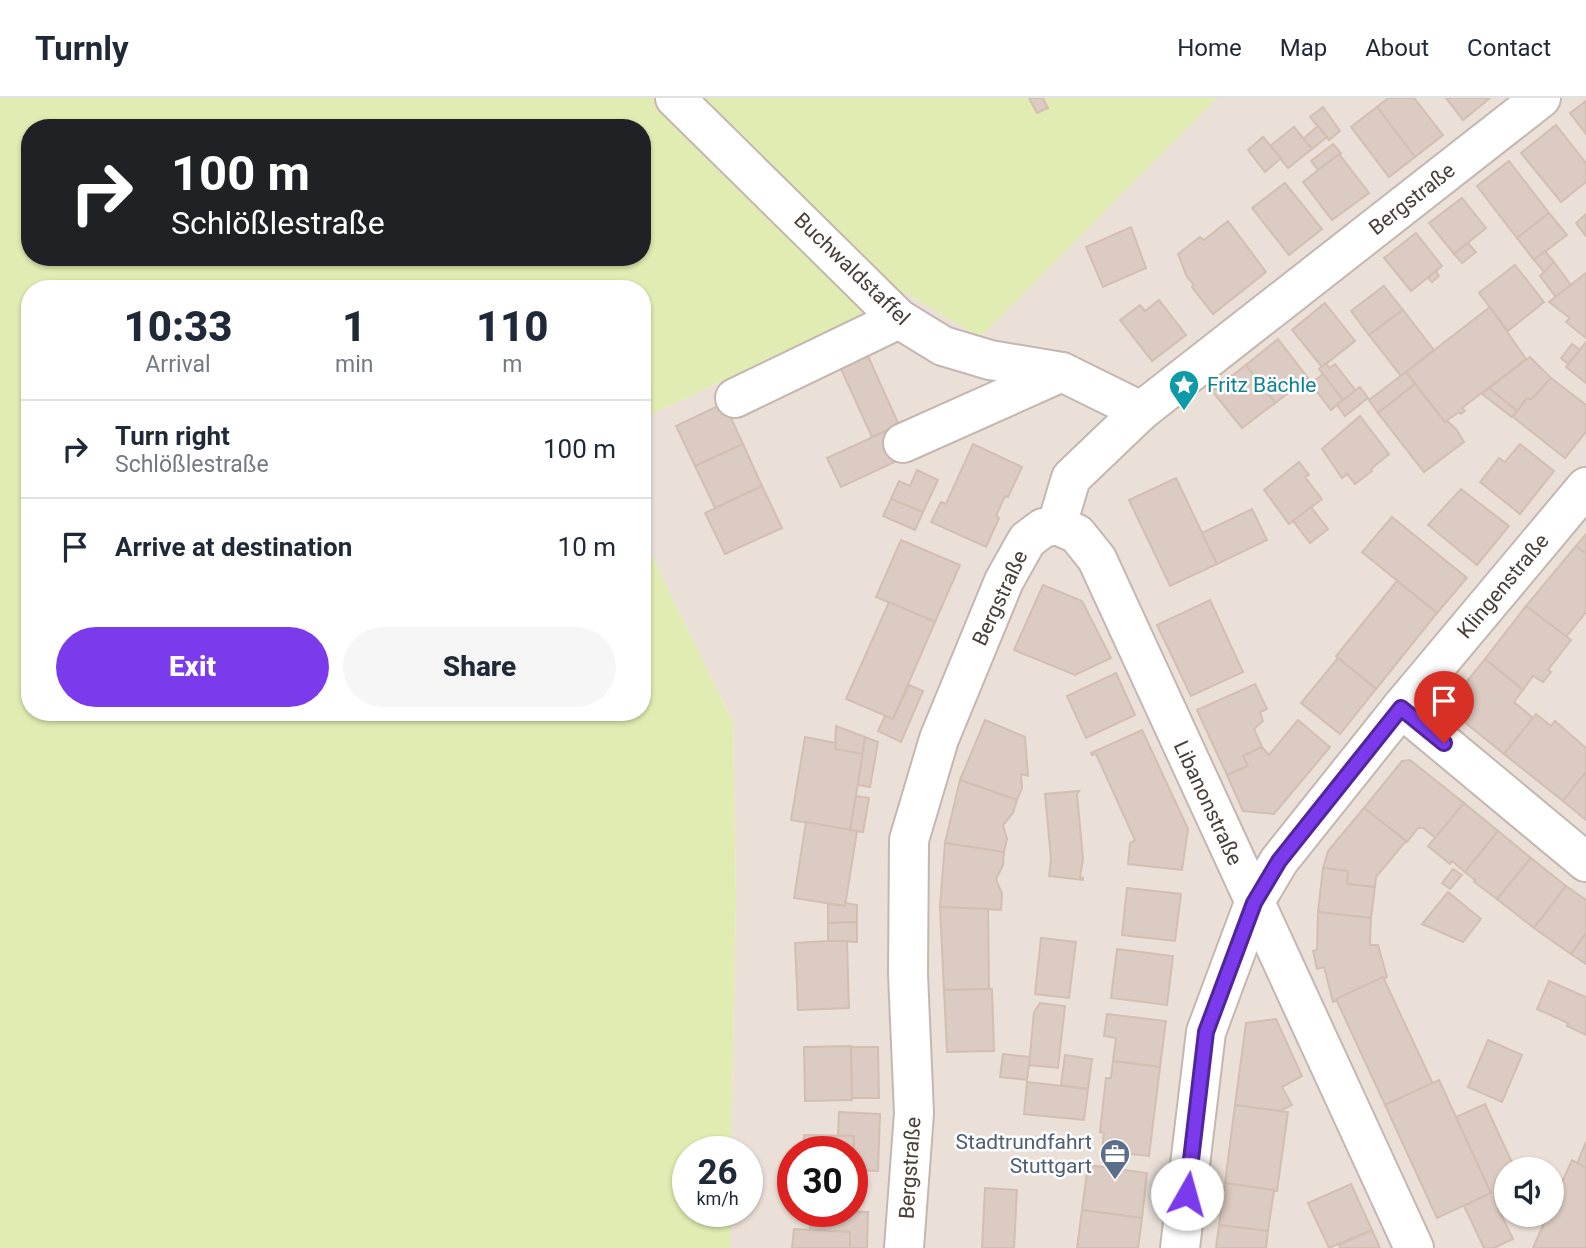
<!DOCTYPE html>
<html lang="en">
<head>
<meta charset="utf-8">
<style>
  :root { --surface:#fff; --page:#f6f6f7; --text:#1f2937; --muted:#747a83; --line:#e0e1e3; --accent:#7c3aed }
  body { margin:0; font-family:Roboto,sans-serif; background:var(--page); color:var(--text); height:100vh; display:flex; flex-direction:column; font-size:26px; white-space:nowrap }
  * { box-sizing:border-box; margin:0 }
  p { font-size:23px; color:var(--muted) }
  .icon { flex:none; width:38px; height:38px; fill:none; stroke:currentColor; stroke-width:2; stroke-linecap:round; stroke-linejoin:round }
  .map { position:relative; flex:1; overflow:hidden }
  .drawer { position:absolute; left:21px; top:182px; width:630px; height:441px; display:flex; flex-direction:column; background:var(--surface); border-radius:28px; box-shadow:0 2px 5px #0004 }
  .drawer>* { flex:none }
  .hud { position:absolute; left:21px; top:21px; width:630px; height:147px; border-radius:28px; box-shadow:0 2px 5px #0004; background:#202124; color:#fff; overflow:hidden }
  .buttons { position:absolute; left:1494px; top:1059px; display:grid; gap:14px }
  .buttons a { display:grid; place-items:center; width:70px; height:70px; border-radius:50%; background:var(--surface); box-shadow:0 2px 5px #0004; font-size:35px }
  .speed { position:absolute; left:672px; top:1038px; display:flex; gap:14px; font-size:35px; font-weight:700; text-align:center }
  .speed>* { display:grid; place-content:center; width:91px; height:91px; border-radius:50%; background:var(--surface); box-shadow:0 2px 5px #0004; line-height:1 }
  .speed small { font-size:18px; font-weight:400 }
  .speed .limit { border:10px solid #d22; background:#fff; color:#111 }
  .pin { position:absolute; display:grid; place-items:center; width:60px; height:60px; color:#fff; margin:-72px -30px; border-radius:50% 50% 50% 0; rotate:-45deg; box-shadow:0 0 7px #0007 }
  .pin .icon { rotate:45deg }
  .me { position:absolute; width:77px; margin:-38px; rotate:7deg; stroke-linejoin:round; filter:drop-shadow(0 0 5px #0008) }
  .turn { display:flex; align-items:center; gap:24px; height:147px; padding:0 35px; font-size:32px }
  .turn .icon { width:91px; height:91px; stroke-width:2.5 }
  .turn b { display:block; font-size:49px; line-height:60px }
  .eta { display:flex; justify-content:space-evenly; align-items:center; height:119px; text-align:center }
  .eta b { font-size:42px; font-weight:800; line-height:49px }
  .cta { display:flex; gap:14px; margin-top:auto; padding:14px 35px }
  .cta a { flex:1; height:80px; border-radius:42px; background:var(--accent); color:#fff; font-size:28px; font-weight:800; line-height:80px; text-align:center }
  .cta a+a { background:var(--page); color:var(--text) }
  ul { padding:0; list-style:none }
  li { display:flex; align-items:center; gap:21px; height:98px; padding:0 35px; border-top:2px solid var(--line) }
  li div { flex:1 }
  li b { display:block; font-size:26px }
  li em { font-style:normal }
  header { display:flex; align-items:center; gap:42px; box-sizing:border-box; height:98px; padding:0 35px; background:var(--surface); border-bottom:2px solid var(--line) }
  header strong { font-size:33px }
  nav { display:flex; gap:38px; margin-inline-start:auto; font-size:24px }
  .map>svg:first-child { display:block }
  .residential { fill:#eae0d8; fill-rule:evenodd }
  .green { fill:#e0ecb1; fill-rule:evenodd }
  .building { fill:#dbcbc2; stroke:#d3beb1; stroke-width:2 }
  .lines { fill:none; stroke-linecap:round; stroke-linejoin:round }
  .minor-casing { stroke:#c5b7af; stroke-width:42 }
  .minor { stroke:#fff; stroke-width:38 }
  .route-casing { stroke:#51269a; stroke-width:18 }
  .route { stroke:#7c3aed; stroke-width:12 }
  .labels { text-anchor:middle; stroke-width:5; stroke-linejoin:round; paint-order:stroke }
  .street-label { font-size:21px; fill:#4a3e37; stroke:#fff }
  .culture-label { font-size:21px; fill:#0d838f; stroke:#fff; text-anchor:start }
  .service-label { font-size:21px; fill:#4e5e75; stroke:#fff; text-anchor:end }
</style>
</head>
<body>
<header>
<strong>Turnly</strong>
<nav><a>Home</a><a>Map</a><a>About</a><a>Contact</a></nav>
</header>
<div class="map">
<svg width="1586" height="1150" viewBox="0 0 1586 1150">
  <rect width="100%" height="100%" fill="#f6efea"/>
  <path class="residential" d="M1217,0H1586V1150H730V1113H747V1054L731,1053L736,799L733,624L642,438V321L906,195L980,239ZM793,1054H852V1113H793ZM1507,1071H1552V1116H1507Z"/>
  <path class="green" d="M0,0H1217L980,239L906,195L642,321V191H30V614H642V438L733,624L736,799L731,1053L688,1054V1113H730V1150H0ZM30,30H642V159H30Z"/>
  <g class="building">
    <polygon points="1029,0 1043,0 1048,10 1037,15"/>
    <polygon points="1388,0 1414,0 1443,37 1415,59 1377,9"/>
    <polygon points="1446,0 1490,0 1463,22"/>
    <polygon points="1586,3 1586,36 1570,15"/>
    <polygon points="1323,9 1340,33 1329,42 1310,19"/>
    <polygon points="1377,9 1415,59 1389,79 1351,29"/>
    <polygon points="1556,27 1586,65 1586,84 1561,104 1521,55"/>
    <polygon points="1318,28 1327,39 1312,51 1303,41"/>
    <polygon points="1294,29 1312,51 1288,70 1270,48"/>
    <polygon points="1263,39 1281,60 1265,74 1248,52"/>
    <polygon points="1333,46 1341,55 1318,72 1311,63"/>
    <polygon points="1339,56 1369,95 1332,122 1303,84"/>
    <polygon points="1509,63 1549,115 1517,140 1477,88"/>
    <polygon points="1285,85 1322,131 1289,157 1252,110"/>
    <polygon points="1462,100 1486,130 1454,156 1429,125"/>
    <polygon points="1549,115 1567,137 1534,162 1517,140"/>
    <polygon points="1586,116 1586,138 1576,125"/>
    <polygon points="1228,123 1266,174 1213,216 1192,189 1194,187 1187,179 1178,156 1200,139 1204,142"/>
    <polygon points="1131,129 1146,170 1103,189 1086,149"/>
    <polygon points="1416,135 1442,168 1411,193 1384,160"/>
    <polygon points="1468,145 1476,154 1462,165 1454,156"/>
    <polygon points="1545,153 1554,164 1544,174 1534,162"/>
    <polygon points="318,159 335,159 320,165"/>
    <polygon points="1554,164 1571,187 1556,199 1540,178"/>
    <polygon points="1515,167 1544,204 1508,233 1479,195"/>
    <polygon points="1436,173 1439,178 1432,184 1428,180"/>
    <polygon points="1586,175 1586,240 1566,224 1570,220 1549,204"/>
    <polygon points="1384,188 1403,212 1369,237 1351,213"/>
    <polygon points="1159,202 1186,237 1152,263 1120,222 1140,207 1145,213"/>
    <polygon points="1325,205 1355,243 1322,269 1292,232"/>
    <polygon points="1490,209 1526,261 1462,310 1465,313 1461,316 1459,314 1445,324 1406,274"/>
    <polygon points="1403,212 1434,252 1401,278 1369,237"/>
    <polygon points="1278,241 1308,280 1275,305 1246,267"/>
    <polygon points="1586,244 1586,285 1566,269"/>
    <polygon points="862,245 899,327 872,339 835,258"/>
    <polygon points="1572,246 1580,252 1568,266 1561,260"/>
    <polygon points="1530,259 1551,280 1532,301 1526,301 1517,313 1489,290"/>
    <polygon points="1326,265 1329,270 1335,266 1356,293 1343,302 1319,271"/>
    <polygon points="1246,267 1275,305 1242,330 1212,293"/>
    <polygon points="1406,274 1415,286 1378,315 1369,302"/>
    <polygon points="1323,276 1343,302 1331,312 1311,286"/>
    <polygon points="1551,280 1586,307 1586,334 1565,360 1513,319 1526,301 1532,301"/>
    <polygon points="1415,286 1445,324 1447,323 1456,331 1464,344 1424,374 1378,315"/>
    <polygon points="1360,289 1368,300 1345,318 1337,307"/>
    <polygon points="1489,290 1517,313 1512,319 1482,296"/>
    <polygon points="724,305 743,346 695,368 676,328"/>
    <polygon points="1360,318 1389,356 1371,371 1372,373 1355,386 1347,376 1342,380 1322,351"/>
    <polygon points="888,332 901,361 841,389 827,360"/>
    <polygon points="743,346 762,388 715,410 695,368"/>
    <polygon points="973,346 1022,369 1008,399 1005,398 996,418 999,420 986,449 931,424 941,404 946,406"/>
    <polygon points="1520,346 1554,373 1520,416 1480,384 1499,360 1505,364"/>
    <polygon points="1299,364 1309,377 1305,379 1322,401 1289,426 1264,392"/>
    <polygon points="917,372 938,382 923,414 891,401 899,383 910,388"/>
    <polygon points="1176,380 1217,466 1170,488 1129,402"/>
    <polygon points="762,388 782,430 725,456 705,415"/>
    <polygon points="1461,391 1509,428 1477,467 1428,427"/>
    <polygon points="891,401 923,414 915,432 883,418"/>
    <polygon points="1311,409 1328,431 1310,445 1293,423"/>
    <polygon points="1252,411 1267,442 1217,466 1202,435"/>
    <polygon points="1392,419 1467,480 1437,515 1362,454"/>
    <polygon points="1586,436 1586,456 1576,448"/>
    <polygon points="901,442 960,467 935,524 876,499"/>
    <polygon points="1576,448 1586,456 1586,514 1566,539 1526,508"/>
    <polygon points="1397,483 1437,515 1376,591 1336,558"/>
    <polygon points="1043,487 1082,503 1111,560 1075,577 1014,552"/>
    <polygon points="1210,502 1243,574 1191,598 1157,527"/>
    <polygon points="889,504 935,524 893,621 846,601"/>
    <polygon points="1526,508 1571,542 1548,572 1551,574 1543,584 1533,578 1523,592 1485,561"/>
    <polygon points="1338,560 1376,591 1340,636 1301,605"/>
    <polygon points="1485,561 1523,592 1514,604 1533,620 1504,656 1446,609"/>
    <polygon points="1116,575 1135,617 1086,640 1067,598"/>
    <polygon points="1255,586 1267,611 1260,614 1263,623 1254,631 1262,649 1243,658 1248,668 1227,677 1197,612"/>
    <polygon points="909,587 923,593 901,644 878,633 885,618 893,621"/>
    <polygon points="1536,616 1551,628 1555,623 1586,650 1586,674 1563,703 1504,656"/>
    <polygon points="985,622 1025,639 1028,678 1021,676 1022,690 1017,702 960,682"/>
    <polygon points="1298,622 1330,649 1274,716 1243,713 1227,677 1248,668 1243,658 1262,649 1269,657"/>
    <polygon points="836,628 865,639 863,656 835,651"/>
    <polygon points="1142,632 1188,731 1182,772 1128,766 1130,745 1135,742 1096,656 1092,657 1091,655"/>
    <polygon points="805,639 836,645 835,651 863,656 850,732 791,722"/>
    <polygon points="865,639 878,644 870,689 858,687"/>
    <polygon points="1410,662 1464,705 1436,740 1423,730 1418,730 1407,744 1364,710 1402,663"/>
    <polygon points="1586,674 1586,722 1563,703"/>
    <polygon points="960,682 1017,702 1013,715 1003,727 1007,741 1004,754 945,745"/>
    <polygon points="1079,693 1077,696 1083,761 1080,779 1083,780 1083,782 1049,778 1051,761 1045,696"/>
    <polygon points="856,698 869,700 863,734 850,732"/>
    <polygon points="1464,705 1498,733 1465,774 1452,763 1450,766 1428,748"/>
    <polygon points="1364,710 1406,743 1376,779 1375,789 1347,786 1348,773 1323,770 1328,753"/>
    <polygon points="806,724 857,733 845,808 794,800"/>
    <polygon points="1498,733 1531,760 1497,801 1474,784 1475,782 1465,774"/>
    <polygon points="945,745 1004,754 1003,767 996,781 1002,796 1001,812 940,809"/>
    <polygon points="1531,760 1566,788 1534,830 1497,801"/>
    <polygon points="1323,770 1348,773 1347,786 1375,789 1371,820 1318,814"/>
    <polygon points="1453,771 1462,777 1450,791 1442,785"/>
    <polygon points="1566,788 1586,802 1586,835 1571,856 1534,830"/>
    <polygon points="1127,790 1181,796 1175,843 1122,837"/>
    <polygon points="1448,794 1481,821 1463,844 1422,826"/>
    <polygon points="845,805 857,807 857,824 828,825 828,806 845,808"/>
    <polygon points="940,809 988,811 989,891 944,892"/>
    <polygon points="1318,814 1371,820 1370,847 1378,847 1387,879 1384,881 1383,879 1333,904 1324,869 1317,871 1313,853 1317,852"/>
    <polygon points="857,824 857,844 828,843 828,825"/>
    <polygon points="1586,835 1586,866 1571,856"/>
    <polygon points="1041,840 1076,844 1069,900 1035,896"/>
    <polygon points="828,843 847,843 849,910 798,912 795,845"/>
    <polygon points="1117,851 1173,858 1167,907 1111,900"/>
    <polygon points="1383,879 1433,986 1385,1007 1336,901"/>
    <polygon points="1549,883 1586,899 1586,937 1567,928 1568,925 1537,911"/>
    <polygon points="992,891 994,953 947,954 944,892"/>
    <polygon points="1040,905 1065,908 1058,970 1029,967 1034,914"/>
    <polygon points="1107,916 1166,923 1160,969 1113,963 1116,940 1104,938"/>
    <polygon points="1276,921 1302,978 1282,989 1292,1007 1280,1013 1235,1007 1246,925"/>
    <polygon points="1488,942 1522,957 1502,1004 1468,989"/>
    <polygon points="851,948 852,1002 805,1003 804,949"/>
    <polygon points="851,949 878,949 879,1000 852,1000"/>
    <polygon points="1003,956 1030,959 1027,982 1000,979"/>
    <polygon points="1065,957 1092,961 1088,991 1061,987"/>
    <polygon points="1113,963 1160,969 1149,1058 1102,1053 1104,1035 1100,1034 1106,980 1111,980"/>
    <polygon points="1439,982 1491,1095 1437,1120 1385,1007"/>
    <polygon points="1027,984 1088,991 1084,1022 1024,1016"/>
    <polygon points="1485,1006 1515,1071 1507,1071 1507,1106 1498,1110 1513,1141 1494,1150 1484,1150 1464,1108 1491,1095 1456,1019"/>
    <polygon points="1235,1007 1288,1014 1277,1093 1225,1085"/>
    <polygon points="839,1014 880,1016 878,1073 853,1072 854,1038 838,1038"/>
    <polygon points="804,1037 854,1038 852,1085 852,1054 804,1054"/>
    <polygon points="1586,1044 1586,1070 1577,1066"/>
    <polygon points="1572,1062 1586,1070 1586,1150 1533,1150 1548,1116 1552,1116 1552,1106"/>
    <polygon points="1088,1067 1147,1075 1142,1120 1082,1112"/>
    <polygon points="1225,1085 1274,1092 1268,1133 1219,1127"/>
    <polygon points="1351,1086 1372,1132 1329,1150 1308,1105"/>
    <polygon points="985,1090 1017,1092 1014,1150 982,1150"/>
    <polygon points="1082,1112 1142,1120 1138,1150 1077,1150"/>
    <polygon points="811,1113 868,1114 867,1150 850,1150 850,1134 810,1132"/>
    <polygon points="1219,1127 1268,1133 1266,1150 1216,1150"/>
    <polygon points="794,1131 850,1134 850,1150 792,1150"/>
    <polygon points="1372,1132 1380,1150 1340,1150 1339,1147"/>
  </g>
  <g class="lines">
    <g class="minor-casing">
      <g id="minor">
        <polyline points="675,0 899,221 943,248 990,262 1062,274 1141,313"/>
        <polyline points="735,300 899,221"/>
        <polyline points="903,345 1062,274"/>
        <polyline points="1057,427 1077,436 1097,461 1414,1150"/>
        <polyline points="1057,427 1071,380 1141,313 1541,0"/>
        <polyline points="1401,610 1586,764"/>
        <polyline points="904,1150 914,1015 908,876 909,742 939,641 1004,483 1027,442 1043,430 1057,427"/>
        <polyline points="1180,1150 1206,934 1254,805 1279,763 1401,610 1586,389"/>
      </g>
    </g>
    <use href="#minor" class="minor"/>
  </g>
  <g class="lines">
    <g class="route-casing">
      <polyline id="route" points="1187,1096 1206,934 1254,805 1279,763 1401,610 1444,645"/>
    </g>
    <use href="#route" class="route"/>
  </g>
  <defs>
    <g id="sight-pin" transform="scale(1.575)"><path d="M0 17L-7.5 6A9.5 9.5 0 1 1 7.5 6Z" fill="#0f9aa8" stroke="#fff"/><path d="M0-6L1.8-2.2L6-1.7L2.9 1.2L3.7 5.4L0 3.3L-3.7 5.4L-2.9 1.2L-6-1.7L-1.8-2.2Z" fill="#fff"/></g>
    <g id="office-pin" transform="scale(1.575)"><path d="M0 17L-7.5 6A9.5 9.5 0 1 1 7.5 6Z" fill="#5c6f8a" stroke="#fff"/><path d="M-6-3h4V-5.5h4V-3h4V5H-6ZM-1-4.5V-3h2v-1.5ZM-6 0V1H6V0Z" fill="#fff"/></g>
  </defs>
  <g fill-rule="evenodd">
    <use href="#sight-pin" x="1184" y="287"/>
    <use href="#office-pin" x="1115" y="1056"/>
  </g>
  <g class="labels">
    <g class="street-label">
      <text transform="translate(1412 101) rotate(-38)" y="7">Bergstraße</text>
      <text transform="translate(852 171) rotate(44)" y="7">Buchwaldstaffel</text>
      <text transform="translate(1503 488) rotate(-50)" y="7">Klingenstraße</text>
      <text transform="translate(1000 500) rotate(-65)" y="7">Bergstraße</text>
      <text transform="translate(1208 705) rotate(65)" y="7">Libanonstraße</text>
      <text transform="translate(910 1070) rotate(-86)" y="7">Bergstraße</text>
    </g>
    <g class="culture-label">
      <text x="1207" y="294">Fritz Bächle</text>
    </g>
    <g class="service-label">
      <text x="1092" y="1051">Stadtrundfahrt<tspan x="1092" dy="24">Stuttgart</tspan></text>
    </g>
  </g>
</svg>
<div class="buttons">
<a><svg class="icon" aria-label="sound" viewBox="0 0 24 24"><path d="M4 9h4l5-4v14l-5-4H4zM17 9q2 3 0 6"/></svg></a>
</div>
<div class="speed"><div>26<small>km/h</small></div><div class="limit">30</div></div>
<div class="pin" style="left:1444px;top:645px;background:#d93025"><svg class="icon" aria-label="arrive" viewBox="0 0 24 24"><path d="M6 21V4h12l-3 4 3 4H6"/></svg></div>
<svg class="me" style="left:1187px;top:1096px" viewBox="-20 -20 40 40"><circle r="19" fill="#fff"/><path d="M0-13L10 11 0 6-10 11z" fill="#7c3aed"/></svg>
<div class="hud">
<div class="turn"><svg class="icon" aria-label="right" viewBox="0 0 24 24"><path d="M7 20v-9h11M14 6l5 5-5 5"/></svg><div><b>100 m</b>Schlößlestraße</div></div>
</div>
<section class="drawer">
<div class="eta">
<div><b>10:33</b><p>Arrival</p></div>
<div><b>1</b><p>min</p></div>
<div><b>110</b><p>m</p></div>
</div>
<ul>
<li><svg class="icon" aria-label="right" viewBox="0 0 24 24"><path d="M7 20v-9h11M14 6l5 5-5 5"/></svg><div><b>Turn right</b><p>Schlößlestraße</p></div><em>100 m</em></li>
<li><svg class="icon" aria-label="arrive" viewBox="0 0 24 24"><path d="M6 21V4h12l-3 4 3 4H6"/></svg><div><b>Arrive at destination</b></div><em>10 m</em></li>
</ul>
<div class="cta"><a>Exit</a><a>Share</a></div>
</section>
</div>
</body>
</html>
